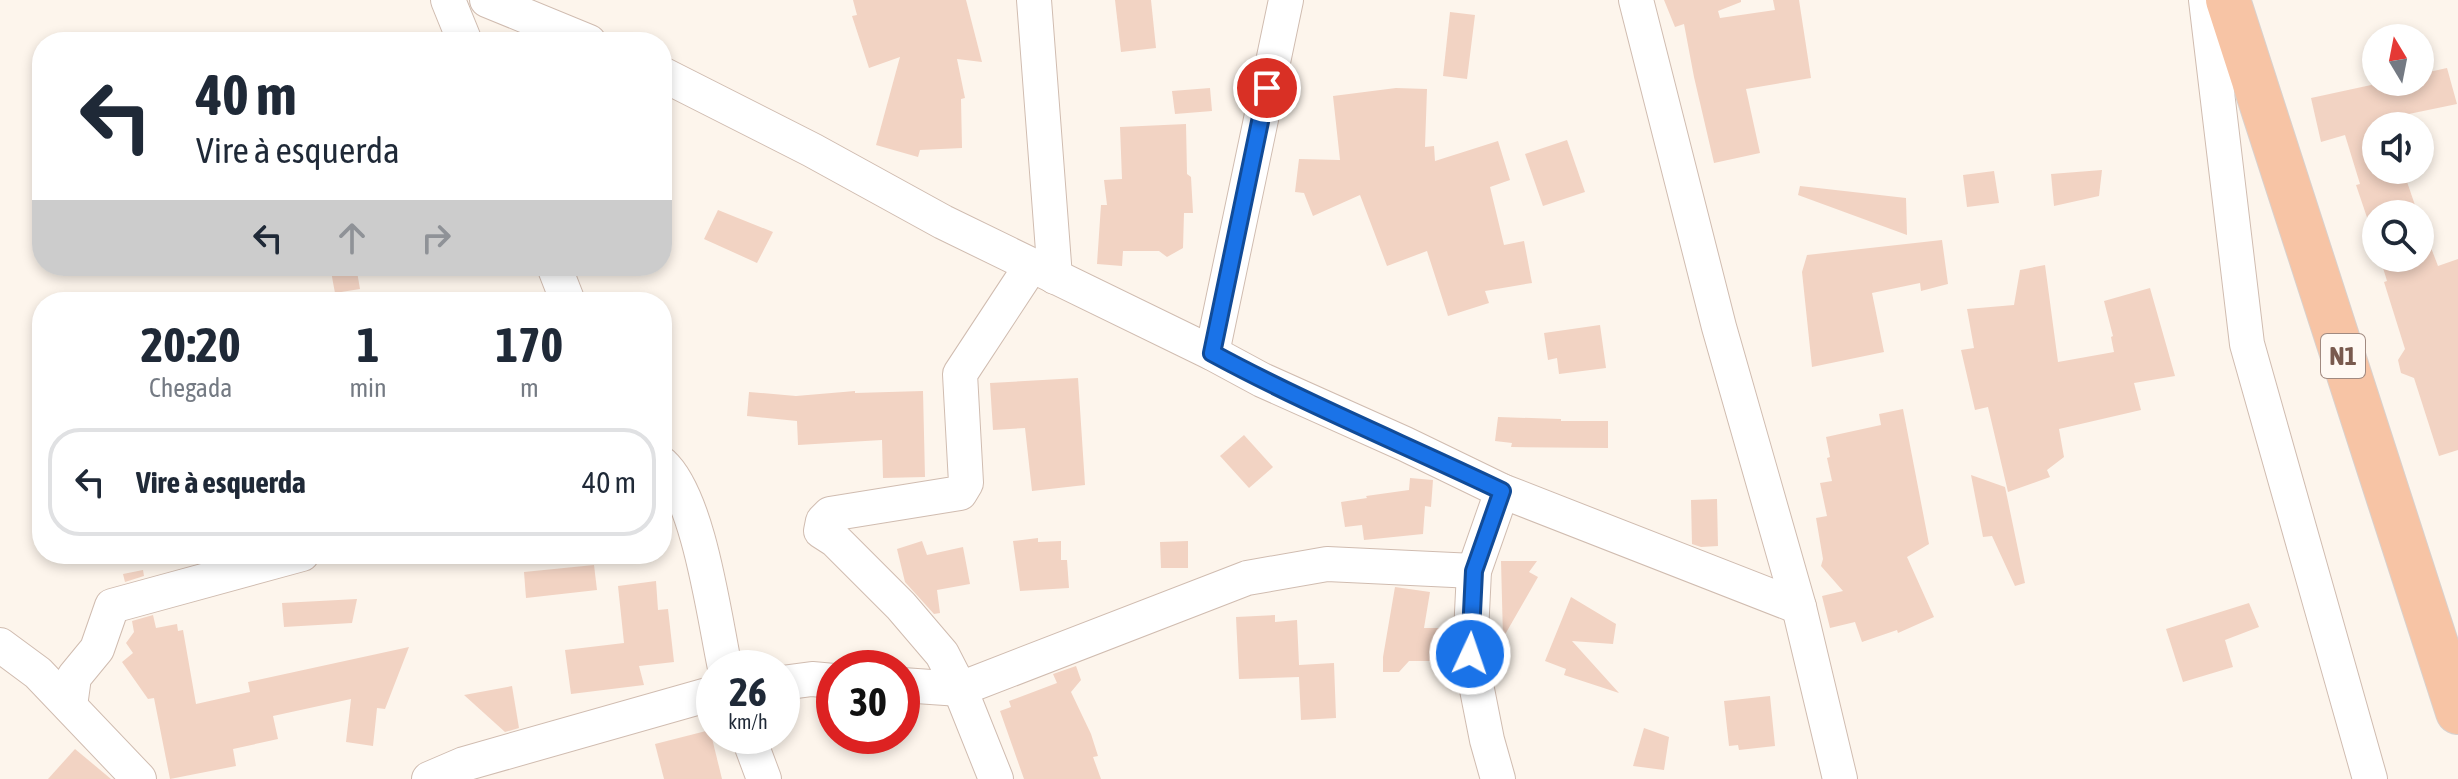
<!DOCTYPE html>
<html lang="pt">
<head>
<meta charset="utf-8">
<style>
  :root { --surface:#fff; --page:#f2f2f3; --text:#1f2937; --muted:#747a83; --line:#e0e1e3 }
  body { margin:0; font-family:"Asap Condensed",sans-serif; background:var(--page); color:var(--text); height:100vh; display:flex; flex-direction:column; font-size:30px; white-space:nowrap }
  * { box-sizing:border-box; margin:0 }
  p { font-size:26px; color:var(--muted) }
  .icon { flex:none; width:44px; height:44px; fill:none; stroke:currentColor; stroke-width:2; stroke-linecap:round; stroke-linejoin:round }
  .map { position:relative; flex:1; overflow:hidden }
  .details { position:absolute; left:32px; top:292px; width:640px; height:272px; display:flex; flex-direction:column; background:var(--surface); border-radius:32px; box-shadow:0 4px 12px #0003 }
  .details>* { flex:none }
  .banner { position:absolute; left:32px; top:32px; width:640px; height:244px; border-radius:32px; box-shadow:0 4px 12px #0003; background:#fff; color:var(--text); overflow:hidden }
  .needle { width:52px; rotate:350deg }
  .tools { position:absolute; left:2362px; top:24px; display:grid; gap:16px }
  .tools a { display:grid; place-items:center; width:72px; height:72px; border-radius:50%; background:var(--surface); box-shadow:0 4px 12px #0003; font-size:40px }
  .speed { position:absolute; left:696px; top:650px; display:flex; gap:16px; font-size:40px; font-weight:700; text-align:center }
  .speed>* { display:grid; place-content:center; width:104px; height:104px; border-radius:50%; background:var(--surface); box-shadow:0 4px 12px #0003; line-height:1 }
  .speed small { font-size:20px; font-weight:400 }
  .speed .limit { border:12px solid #d22; background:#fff; color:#111 }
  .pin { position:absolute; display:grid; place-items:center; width:68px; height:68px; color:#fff; margin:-34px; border:4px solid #fff; border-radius:50%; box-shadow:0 2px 8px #0007 }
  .me { position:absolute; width:88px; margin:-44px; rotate:3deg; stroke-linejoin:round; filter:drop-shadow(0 0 6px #0008) }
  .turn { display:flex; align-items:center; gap:28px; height:168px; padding:0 32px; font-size:36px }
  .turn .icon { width:104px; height:104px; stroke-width:2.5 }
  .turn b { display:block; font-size:56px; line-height:68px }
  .lanes { display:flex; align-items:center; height:76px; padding:0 32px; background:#0003; justify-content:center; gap:40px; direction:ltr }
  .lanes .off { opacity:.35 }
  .eta { display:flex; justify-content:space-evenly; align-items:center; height:136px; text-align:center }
  .eta b { font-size:48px; font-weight:700; line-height:56px }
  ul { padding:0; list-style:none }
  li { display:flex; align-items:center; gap:24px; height:108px; margin:0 16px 12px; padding:0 16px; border:4px solid var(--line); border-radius:32px }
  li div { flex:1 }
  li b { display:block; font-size:30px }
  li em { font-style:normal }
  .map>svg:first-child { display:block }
  .building { fill:#f2d3c3 }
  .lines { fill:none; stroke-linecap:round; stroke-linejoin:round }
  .minor-casing { stroke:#d0bcb0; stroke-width:36 }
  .trunk-casing { stroke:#d9d1cd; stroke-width:46 }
  .minor { stroke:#fff; stroke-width:34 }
  .trunk { stroke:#f7c4a5; stroke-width:44 }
  .route-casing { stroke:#114b97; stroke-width:20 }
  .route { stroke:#1a73e8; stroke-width:14 }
  .labels { text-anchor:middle; stroke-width:8; stroke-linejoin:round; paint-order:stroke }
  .shield { fill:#fff9f3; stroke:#a18a80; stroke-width:2 }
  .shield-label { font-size:26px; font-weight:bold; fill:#795a4e }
</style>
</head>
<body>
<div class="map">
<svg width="2458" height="779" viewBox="0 0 2458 779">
  <rect width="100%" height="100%" fill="#fdf5ec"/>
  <g class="building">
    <polygon points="853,0 966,0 982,62 957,59 965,98 961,99 962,148 920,150 918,157 876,145 900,57 869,68 852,16 857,15"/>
    <polygon points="1115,0 1151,0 1156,48 1121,52"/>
    <polygon points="1664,0 1741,0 1741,2 1718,11 1720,18 1775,10 1773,0 1799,0 1811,78 1746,89 1760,153 1714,163 1694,77 1684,24 1675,27"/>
    <polygon points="1450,12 1475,15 1467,79 1443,76"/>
    <polygon points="2447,68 2457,104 2375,121 2376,170 2403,170 2418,214 2376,214 2376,244 2356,185 2360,184 2345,135 2321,142 2311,98 2385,82 2420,82 2420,74"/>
    <polygon points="1210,88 1212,111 1175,114 1172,91"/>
    <polygon points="1396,88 1427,89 1425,147 1434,146 1435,161 1498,141 1510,180 1490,187 1504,245 1524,241 1532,283 1485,291 1489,303 1448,316 1427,251 1387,266 1360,195 1313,216 1304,193 1295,192 1299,159 1340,160 1333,96"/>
    <polygon points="1186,124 1187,174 1191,177 1193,213 1184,213 1183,248 1167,257 1159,251 1123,251 1122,266 1097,264 1101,205 1107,205 1104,180 1122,179 1120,127"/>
    <polygon points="1567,140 1585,192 1543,206 1525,154"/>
    <polygon points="2102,170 2099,196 2054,206 2051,174"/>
    <polygon points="1994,171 1999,203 1967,207 1963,175"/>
    <polygon points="1800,186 1906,198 1907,235 1798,195"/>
    <polygon points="718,210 773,232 757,263 704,239"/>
    <polygon points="2420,219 2438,266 2458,259 2458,450 2439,456 2414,378 2401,373 2398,360 2405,349 2384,282 2387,281 2380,258 2420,258"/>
    <polygon points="1942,240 1948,284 1921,291 1920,283 1872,293 1884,352 1812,367 1802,272 1807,255"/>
    <polygon points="2045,265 2058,362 2114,352 2111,337 2113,336 2104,301 2150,288 2175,376 2134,383 2141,410 2059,429 2064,457 2047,470 2050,477 2008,492 1988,407 1975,410 1961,350 1974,348 1967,309 2014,305 2020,270"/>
    <polygon points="330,266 356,266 360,289 335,293"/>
    <polygon points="1600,325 1606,368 1559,374 1557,358 1548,360 1544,333"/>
    <polygon points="1078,378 1085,485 1032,491 1025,428 993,430 990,383"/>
    <polygon points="855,391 855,393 923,391 925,477 883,478 882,440 798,445 797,421 747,416 749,392 796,396"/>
    <polygon points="1903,409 1929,544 1907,557 1934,617 1898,633 1897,630 1862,642 1855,622 1830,628 1822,596 1843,591 1821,566 1823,559 1816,518 1827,516 1820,483 1832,481 1827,458 1830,457 1826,437 1881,425 1879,414"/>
    <polygon points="1498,417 1561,419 1561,421 1608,421 1608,448 1511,447 1512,443 1495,441"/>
    <polygon points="1244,435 1273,467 1249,488 1220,456"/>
    <polygon points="1971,475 2005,487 2025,583 2015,586 1992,536 1983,537"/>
    <polygon points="1410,478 1433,480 1431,507 1425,506 1423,534 1364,540 1362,525 1345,527 1341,502 1367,498 1366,496 1409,490"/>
    <polygon points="1717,499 1718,546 1701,547 1692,544 1691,500"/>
    <polygon points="1038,538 1038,542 1061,541 1061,560 1067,560 1069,588 1020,591 1013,541"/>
    <polygon points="922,541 927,555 963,547 970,584 937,590 940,613 934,614 905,582 897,549"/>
    <polygon points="1188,541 1188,568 1161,568 1160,542"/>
    <polygon points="1501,561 1537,561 1529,572 1538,577 1503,638"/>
    <polygon points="594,565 597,590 526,598 524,572"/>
    <polygon points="143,570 144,576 125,582 123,574"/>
    <polygon points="656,581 658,610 668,609 674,662 639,666 644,685 571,694 565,650 624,643 618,586"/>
    <polygon points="1395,587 1430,592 1424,628 1441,628 1440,661 1409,661 1399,672 1383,672 1383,657"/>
    <polygon points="1571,597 1616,624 1613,644 1572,641 1619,693 1564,675 1566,669 1545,661"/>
    <polygon points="357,599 352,623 284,627 282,603"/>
    <polygon points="2249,603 2259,627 2225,640 2233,667 2183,682 2166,629"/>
    <polygon points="153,615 156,628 177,624 178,631 183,630 196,704 250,692 248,682 409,647 385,709 377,708 373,746 346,742 351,699 273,716 278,739 233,749 236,766 170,779 154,698 148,699 122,662 133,653 126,643 134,632 132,621"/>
    <polygon points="1275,615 1275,622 1297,620 1299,665 1334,663 1336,718 1301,720 1299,677 1239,679 1236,617"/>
    <polygon points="1076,666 1081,680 1071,692 1091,734 1098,756 1093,757 1101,779 1024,779 1000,711 1011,707 1009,701 1057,683 1053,674"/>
    <polygon points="512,686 519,728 505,732 464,695"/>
    <polygon points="1770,696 1775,746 1739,750 1738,745 1729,746 1724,701"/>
    <polygon points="1644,728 1669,737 1664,770 1633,766"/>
    <polygon points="710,730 722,779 664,779 655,744"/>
    <polygon points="75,749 111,779 48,779"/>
  </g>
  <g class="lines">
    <g class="minor-casing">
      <g id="minor">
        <polyline points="448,0 465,42"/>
        <polyline points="487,0 589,42"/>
        <polyline points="1034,0 1055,277"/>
        <polyline points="1636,0 1719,327 1799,607 1840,779"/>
        <polyline points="2206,0 2247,344 2370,779"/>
        <polyline points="662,74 812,150 943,222 1212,353 1262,380 1405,444 1502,491 1799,607"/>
        <polyline points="554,266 568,302"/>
        <polyline points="1212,353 1286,0"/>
        <path d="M662,464C699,498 714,616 725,668"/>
        <polyline points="0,645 38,673 139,779"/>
        <polyline points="782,683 812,679 834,681"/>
        <polyline points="902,685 960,689 1247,578 1327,564 1474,571"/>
        <polyline points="70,706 74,677 97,649 112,606 302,554"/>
        <polyline points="748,736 764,779"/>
        <polyline points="429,779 464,764 714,693"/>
        <polyline points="996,779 960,689 942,654 901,606 835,540 821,531 823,521 830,514 960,493 966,483 960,374 1031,266"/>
        <polyline points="1498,779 1487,740 1470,654 1474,571 1502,491"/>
      </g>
    </g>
    <g class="trunk-casing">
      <polyline id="trunk" points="2228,0 2458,712"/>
    </g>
    <use href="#minor" class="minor"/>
    <use href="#trunk" class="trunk"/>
  </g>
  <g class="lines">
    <g class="route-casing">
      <path id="route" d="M1267,88L1212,353C1306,404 1406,445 1502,491L1474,571L1470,654"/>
    </g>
    <use href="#route" class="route"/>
  </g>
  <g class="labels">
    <rect class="shield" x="2321" y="334" width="44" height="44" rx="6"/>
    <g class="shield-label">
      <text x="2343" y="365">N1</text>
    </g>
  </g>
</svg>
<div class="tools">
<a><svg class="needle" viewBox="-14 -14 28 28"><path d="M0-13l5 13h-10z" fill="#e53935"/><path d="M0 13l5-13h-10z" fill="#747a83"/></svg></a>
<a><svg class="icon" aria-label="sound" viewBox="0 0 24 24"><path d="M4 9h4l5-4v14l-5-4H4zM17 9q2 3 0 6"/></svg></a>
<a><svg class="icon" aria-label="search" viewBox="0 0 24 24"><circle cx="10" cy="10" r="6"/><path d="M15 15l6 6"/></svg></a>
</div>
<div class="speed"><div>26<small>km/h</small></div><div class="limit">30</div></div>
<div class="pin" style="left:1267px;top:88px;background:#d93025"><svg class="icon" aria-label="arrive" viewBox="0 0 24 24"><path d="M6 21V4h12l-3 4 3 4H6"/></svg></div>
<svg class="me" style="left:1470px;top:654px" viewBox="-20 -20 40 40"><circle r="17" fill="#1a73e8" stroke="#fff" stroke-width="3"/><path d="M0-11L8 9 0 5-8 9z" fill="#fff"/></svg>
<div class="banner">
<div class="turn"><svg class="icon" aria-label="left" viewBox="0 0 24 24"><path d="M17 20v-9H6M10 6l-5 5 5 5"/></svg><div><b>40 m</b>Vire à esquerda</div></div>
<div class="lanes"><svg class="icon" aria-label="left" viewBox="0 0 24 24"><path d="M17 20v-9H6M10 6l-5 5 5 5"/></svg><svg class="icon off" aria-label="ahead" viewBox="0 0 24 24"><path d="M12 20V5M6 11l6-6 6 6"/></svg><svg class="icon off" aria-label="right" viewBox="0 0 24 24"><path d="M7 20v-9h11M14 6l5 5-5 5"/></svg></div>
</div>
<section class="details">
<div class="eta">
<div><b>20:20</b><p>Chegada</p></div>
<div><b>1</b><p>min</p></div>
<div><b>170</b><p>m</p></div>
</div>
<ul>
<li><svg class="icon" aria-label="left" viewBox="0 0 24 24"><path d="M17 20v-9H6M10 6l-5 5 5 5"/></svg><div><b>Vire à esquerda</b></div><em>40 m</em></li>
</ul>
</section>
</div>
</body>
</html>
